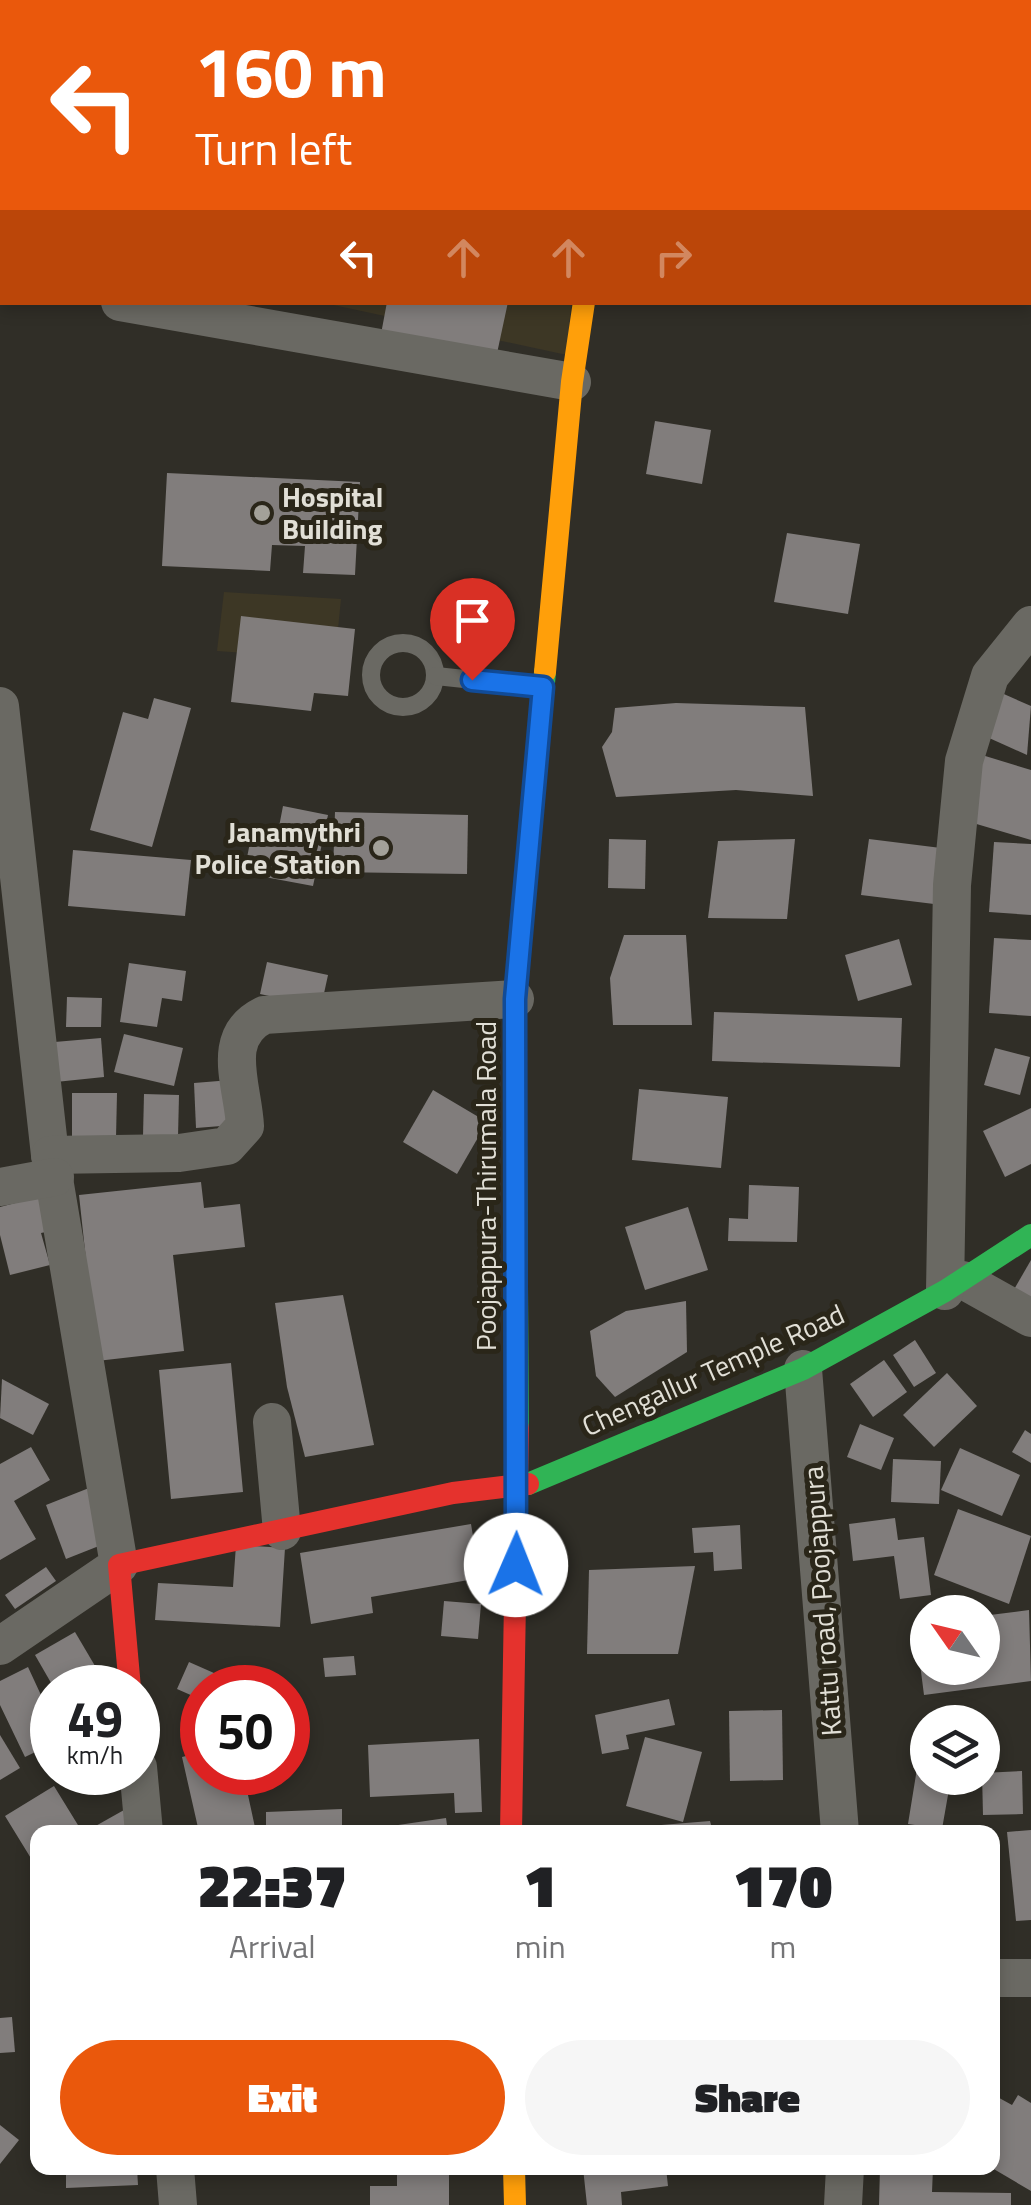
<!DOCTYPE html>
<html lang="en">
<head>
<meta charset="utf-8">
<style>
  :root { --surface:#fff; --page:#f6f6f6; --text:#202124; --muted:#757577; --accent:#ea580c }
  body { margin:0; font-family:"Titillium Web",sans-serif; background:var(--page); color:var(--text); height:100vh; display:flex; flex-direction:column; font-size:38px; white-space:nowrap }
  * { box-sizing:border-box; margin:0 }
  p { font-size:32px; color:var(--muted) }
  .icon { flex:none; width:55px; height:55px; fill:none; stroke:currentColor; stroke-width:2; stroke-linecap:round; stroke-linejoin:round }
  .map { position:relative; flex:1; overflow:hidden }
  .side { position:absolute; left:30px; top:1825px; width:970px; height:350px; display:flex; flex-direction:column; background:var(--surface); border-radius:20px; box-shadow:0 5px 15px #0003 }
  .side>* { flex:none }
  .guide { position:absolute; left:0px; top:0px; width:1032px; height:305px; box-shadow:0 5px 15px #0003; background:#ea580c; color:#fff; overflow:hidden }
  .needle { width:65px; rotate:304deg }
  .buttons { position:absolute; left:910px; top:1595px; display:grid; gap:20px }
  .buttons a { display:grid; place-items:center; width:90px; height:90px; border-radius:50%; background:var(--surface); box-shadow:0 5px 15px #0003; font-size:50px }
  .speed { position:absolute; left:30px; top:1665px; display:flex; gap:20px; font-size:50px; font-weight:700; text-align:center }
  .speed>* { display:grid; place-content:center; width:130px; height:130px; border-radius:50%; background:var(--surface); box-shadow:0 5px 15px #0003; line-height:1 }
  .speed small { font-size:25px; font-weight:400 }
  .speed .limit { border:15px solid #d22; background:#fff; color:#111 }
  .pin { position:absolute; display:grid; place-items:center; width:85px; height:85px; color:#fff; margin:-102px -42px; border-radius:50% 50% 50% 0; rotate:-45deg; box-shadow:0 0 10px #0007 }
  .pin .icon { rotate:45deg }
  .me { position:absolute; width:110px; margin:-55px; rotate:1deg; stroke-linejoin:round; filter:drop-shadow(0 0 8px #0008) }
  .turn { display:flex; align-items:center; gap:35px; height:210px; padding:0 30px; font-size:45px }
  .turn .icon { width:130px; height:130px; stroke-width:2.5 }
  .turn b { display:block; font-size:70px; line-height:85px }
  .lanes { display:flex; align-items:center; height:95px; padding:0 30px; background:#0003; justify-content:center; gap:50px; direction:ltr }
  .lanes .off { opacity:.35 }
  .eta { display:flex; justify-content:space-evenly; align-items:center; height:170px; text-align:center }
  .eta b { font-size:60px; font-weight:800; line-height:70px }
  .cta { display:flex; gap:20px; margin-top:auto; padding:20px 30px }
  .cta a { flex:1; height:115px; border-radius:60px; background:var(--accent); color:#fff; font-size:40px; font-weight:800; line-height:115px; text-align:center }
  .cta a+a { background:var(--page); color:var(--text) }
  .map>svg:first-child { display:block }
  .built { fill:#3d3725 }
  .building { fill:#817d7c }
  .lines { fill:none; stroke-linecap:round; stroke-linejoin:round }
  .lane { stroke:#6a6963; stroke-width:18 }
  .street { stroke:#6a6963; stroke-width:38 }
  .fast { stroke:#30b455; stroke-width:22 }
  .slow { stroke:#ff9f0a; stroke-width:22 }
  .jam { stroke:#e5322d; stroke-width:22 }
  .route-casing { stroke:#114b97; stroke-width:25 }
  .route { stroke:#1a73e8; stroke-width:18 }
  .poi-dot { fill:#a3a199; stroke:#2a2619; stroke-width:4 }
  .labels { text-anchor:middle; stroke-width:10; stroke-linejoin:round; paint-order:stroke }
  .poi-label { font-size:28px; font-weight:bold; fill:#e1dfd6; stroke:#2a2619; text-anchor:start }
  .street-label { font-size:28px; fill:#e1dfd6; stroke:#2a2619 }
</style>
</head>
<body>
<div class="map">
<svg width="1031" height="2205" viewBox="0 0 1031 2205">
  <rect width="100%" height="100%" fill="#302e27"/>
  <g class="built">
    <polygon points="185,0 609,0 185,2"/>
    <polygon points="324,303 571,303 567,355"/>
    <polygon points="224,592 341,599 335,659 217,651"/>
  </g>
  <g class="building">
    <polygon points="387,302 508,302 496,358 381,334"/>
    <polygon points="655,421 711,430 702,484 646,474"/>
    <polygon points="167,473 360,482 355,575 303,573 305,546 272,545 270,571 162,566"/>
    <polygon points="787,533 860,544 848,614 774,602"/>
    <polygon points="241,616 355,629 348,696 314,693 311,711 231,702"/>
    <polygon points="997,691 1031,706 1027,755 978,733"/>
    <polygon points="154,698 191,708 152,847 90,830 123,712 148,719"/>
    <polygon points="676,703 805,707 813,796 736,790 616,797 602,747 612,732 615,708"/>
    <polygon points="982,755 1031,770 1031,840 963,820"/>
    <polygon points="283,806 328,815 313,886 244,873 253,827 278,832"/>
    <polygon points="335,812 468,815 467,874 333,872"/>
    <polygon points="609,839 646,840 645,889 608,888"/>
    <polygon points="795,839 787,919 708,918 718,841"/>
    <polygon points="869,839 941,848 934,904 861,895"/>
    <polygon points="994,842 1031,844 1031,915 989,912"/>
    <polygon points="73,850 191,860 185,916 68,906"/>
    <polygon points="624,935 686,935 692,1025 613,1025 610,978"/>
    <polygon points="994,938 1031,940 1031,1016 989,1013"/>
    <polygon points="899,939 912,985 858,1001 845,955"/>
    <polygon points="267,962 328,975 321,1007 260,994"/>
    <polygon points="129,963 186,971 182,1001 162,998 157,1027 120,1022"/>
    <polygon points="67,997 102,998 101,1027 66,1027"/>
    <polygon points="714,1012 902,1018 900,1067 712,1061"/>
    <polygon points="124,1034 183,1048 174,1086 114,1072"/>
    <polygon points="101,1038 104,1077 46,1083 43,1043"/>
    <polygon points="995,1048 1030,1057 1020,1095 984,1085"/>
    <polygon points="231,1080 234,1125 196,1128 194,1083"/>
    <polygon points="639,1089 728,1097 721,1168 632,1160"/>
    <polygon points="433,1090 487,1122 457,1174 403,1142"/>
    <polygon points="72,1093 117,1093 116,1138 72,1138"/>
    <polygon points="144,1094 179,1095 178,1137 143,1136"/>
    <polygon points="1031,1108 1031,1164 1005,1177 983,1131"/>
    <polygon points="201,1182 204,1208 240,1204 245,1247 173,1255 184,1351 97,1361 79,1195"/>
    <polygon points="749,1185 799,1187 797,1242 728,1241 729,1218 748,1219"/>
    <polygon points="46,1195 55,1230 41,1233 50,1265 10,1275 0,1235 0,1207"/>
    <polygon points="688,1207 708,1270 645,1290 625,1227"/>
    <polygon points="1031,1260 1031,1304 1012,1293"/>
    <polygon points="343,1295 374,1445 305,1457 287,1387 275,1303"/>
    <polygon points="686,1301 687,1352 615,1397 596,1376 590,1331 626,1311"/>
    <polygon points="915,1340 936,1373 914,1387 893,1355"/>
    <polygon points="884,1360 907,1392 873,1417 850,1384"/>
    <polygon points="231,1363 243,1492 171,1499 159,1370"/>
    <polygon points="947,1373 977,1406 934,1447 903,1415"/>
    <polygon points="2,1379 49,1404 33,1435 0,1418"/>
    <polygon points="860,1424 894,1438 881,1470 847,1457"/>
    <polygon points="1025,1430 1031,1434 1031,1463 1012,1452"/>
    <polygon points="31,1447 50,1480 14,1501 36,1539 0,1560 0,1464"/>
    <polygon points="960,1448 1020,1475 1002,1516 941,1490"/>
    <polygon points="893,1459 941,1461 939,1504 891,1502"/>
    <polygon points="89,1488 109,1542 66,1559 46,1505"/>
    <polygon points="958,1509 1031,1536 1009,1604 934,1575"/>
    <polygon points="895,1518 898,1540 924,1537 931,1595 900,1599 894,1556 853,1561 849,1524"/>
    <polygon points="471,1524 480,1578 371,1597 373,1613 311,1624 300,1553"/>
    <polygon points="740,1525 742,1569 714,1571 713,1552 694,1553 692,1528"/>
    <polygon points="236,1545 285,1548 280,1627 155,1620 158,1583 233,1587"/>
    <polygon points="695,1566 678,1654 587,1654 589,1570"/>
    <polygon points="46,1567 56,1581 15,1609 5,1595"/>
    <polygon points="444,1601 481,1604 478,1639 441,1636"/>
    <polygon points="1029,1610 1031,1681 924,1695 915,1625 928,1623 928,1668 982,1668 982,1616"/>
    <polygon points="75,1632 98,1671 69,1688 54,1688 35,1655"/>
    <polygon points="354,1656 356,1675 325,1677 323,1658"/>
    <polygon points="189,1662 223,1677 219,1688 202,1688 202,1700 177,1689"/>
    <polygon points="28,1667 47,1708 43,1709 52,1728 52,1744 25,1757 0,1705 0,1681"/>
    <polygon points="669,1699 675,1725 626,1735 629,1749 602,1754 595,1715"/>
    <polygon points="782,1710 783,1780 730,1781 729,1711"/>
    <polygon points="0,1735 20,1768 0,1780"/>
    <polygon points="645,1737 702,1752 683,1822 626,1806"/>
    <polygon points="479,1739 482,1812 455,1813 454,1793 370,1797 368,1745"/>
    <polygon points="920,1750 928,1751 928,1778 951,1778 942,1829 908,1824"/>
    <polygon points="202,1752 202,1772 243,1772 256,1832 199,1832 182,1757"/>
    <polygon points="1022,1771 1023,1814 983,1815 982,1773"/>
    <polygon points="54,1786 81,1830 38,1832 38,1857 32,1860 5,1816"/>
    <polygon points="342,1809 342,1832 266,1832 266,1812"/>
    <polygon points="124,1810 136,1832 95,1832 92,1828"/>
    <polygon points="446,1818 448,1832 364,1832 364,1830"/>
    <polygon points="710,1821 713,1832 648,1832 649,1826"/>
    <polygon points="1031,1830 1031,1920 1016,1921 1007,1832"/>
    <polygon points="12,2017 15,2052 0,2053 0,2018"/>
    <polygon points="992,2094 1012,2105 1018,2095 1031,2103 1031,2191 992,2168"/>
    <polygon points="0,2125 19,2140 0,2164"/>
    <polygon points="66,2168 137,2168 138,2185 66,2188"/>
    <polygon points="397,2168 449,2168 449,2205 370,2205 370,2186 397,2186"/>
    <polygon points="583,2168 666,2168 668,2186 621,2192 622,2205 587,2205"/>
    <polygon points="880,2168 933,2168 932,2192 1011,2193 1011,2205 879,2205"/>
  </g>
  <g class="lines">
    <g class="lane">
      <circle cx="403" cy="675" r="32"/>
      <polyline points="436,676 540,687"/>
    </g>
    <g class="street">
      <polyline points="1030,142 1031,142"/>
      <polyline points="0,279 2,280"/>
      <polyline points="120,302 572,382"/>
      <polyline points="0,706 50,1155 119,1565 0,1646"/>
      <path d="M50,1155L179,1153L227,1146L245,1126C243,1085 219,1037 264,1015L515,999"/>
      <polyline points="0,1187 55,1177"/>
      <polyline points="963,1280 1031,1318"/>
      <polyline points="945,1291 952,885 964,761 990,676 1031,625"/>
      <polyline points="803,1369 840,1832"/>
      <polyline points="272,1422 282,1531"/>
      <polyline points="138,1767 144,1832"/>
      <polyline points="992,1978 1031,1978"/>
      <polyline points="175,2168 178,2205"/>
      <polyline points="843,2205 845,2168"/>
    </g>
    <g class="fast">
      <polyline points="518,1428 515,999 545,672"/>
      <polyline points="528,1484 803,1369 945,1291 1031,1235"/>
    </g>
    <g class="slow">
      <polyline points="545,672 572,382 584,302"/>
      <polyline points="514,2168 515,2205"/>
    </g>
    <g class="jam">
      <polyline points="626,0 626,2"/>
      <polyline points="130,1688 119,1565 453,1493 528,1484"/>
      <polyline points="511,1832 518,1428"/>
    </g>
  </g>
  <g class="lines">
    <g class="route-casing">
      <polyline id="route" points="472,680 543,687 515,999 516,1565"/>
    </g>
    <use href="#route" class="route"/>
  </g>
  <g class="poi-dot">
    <circle cx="262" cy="513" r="10"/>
    <circle cx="381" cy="848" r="10"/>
  </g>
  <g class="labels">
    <g class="poi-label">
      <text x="282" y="507">Hospital<tspan x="282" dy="32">Building</tspan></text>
      <text x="361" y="842" text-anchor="end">Janamythri<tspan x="361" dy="32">Police Station</tspan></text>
    </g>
    <g class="street-label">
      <text transform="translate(486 1186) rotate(-90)" y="10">Poojappura-Thirumala Road</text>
      <text transform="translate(713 1370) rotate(-24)" y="10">Chengallur Temple Road</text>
      <text transform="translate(822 1601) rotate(-94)" y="10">Kattu road, Poojappura</text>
    </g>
  </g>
</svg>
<div class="buttons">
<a><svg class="needle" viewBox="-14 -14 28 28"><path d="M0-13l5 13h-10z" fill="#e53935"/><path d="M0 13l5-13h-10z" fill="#757577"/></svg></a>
<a><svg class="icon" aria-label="layers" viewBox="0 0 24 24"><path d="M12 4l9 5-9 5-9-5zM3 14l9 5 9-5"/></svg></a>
</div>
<div class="speed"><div>49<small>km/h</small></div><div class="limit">50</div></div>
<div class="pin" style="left:472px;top:680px;background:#d93025"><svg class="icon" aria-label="arrive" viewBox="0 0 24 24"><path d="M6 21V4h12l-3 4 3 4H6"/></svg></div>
<svg class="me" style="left:516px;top:1565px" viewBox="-20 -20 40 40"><circle r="19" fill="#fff"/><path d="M0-13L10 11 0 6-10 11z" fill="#1a73e8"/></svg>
<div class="guide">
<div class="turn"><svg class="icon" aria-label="left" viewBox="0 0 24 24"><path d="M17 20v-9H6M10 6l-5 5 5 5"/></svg><div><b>160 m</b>Turn left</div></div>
<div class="lanes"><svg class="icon" aria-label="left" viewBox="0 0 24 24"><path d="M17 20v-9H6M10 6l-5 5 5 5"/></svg><svg class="icon off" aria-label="ahead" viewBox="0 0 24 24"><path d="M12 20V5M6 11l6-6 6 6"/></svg><svg class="icon off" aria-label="ahead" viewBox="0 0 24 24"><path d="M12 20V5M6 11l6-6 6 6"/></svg><svg class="icon off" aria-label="right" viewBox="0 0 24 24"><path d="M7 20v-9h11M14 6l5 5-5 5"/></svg></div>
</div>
<section class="side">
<div class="eta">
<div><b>22:37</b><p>Arrival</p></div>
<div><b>1</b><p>min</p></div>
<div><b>170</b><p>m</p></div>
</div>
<div class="cta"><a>Exit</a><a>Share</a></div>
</section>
</div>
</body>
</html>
